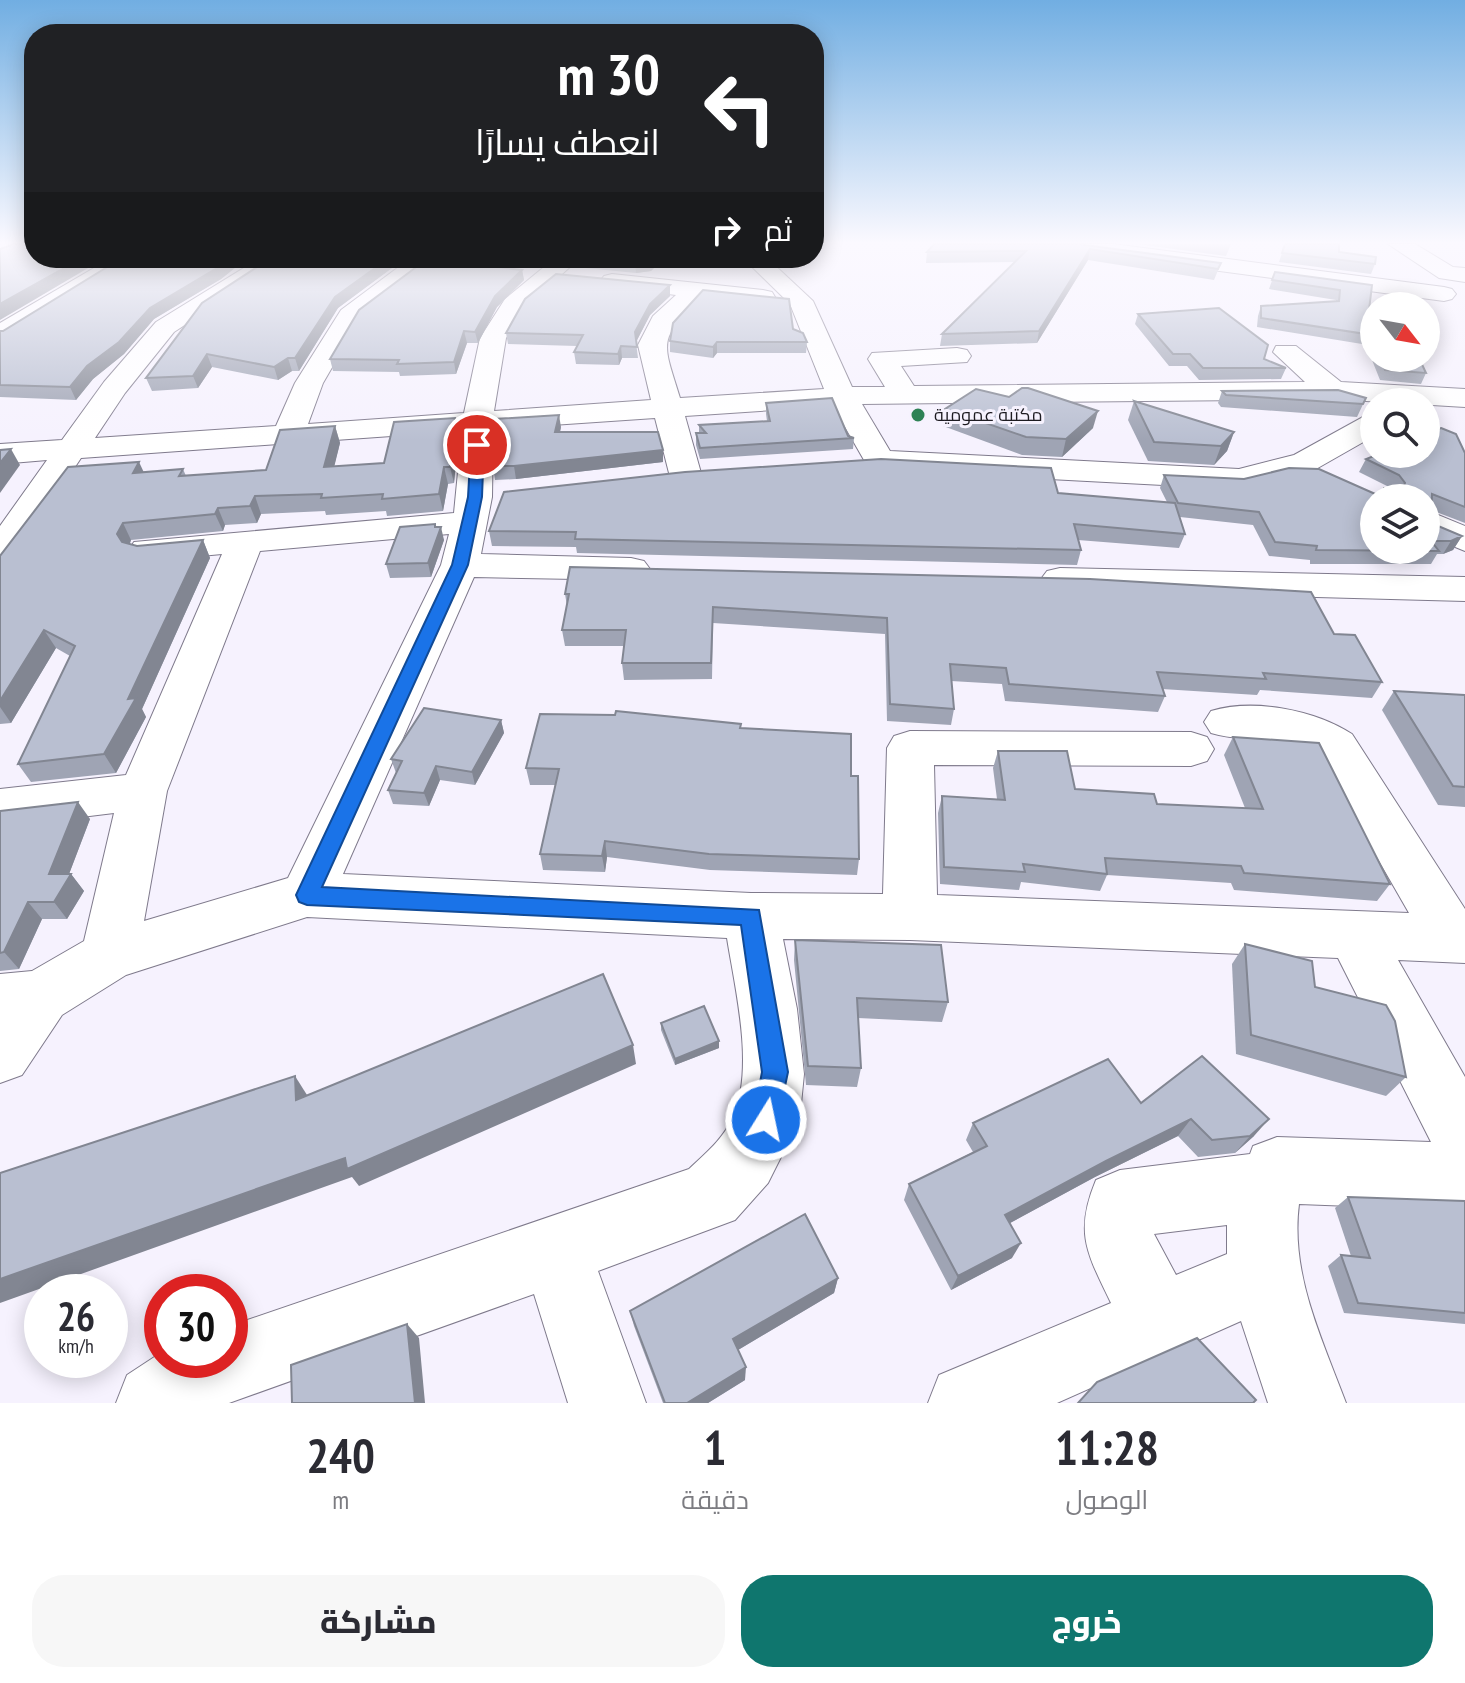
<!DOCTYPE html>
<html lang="ar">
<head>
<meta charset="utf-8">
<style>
  :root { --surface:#fff; --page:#f7f7f7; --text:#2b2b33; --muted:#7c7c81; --accent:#0f766e }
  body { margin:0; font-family:"PT Sans Narrow",Cairo,sans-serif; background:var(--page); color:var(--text); direction:rtl; height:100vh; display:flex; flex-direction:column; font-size:30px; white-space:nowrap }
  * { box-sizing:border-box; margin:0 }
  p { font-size:26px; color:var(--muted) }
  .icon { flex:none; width:44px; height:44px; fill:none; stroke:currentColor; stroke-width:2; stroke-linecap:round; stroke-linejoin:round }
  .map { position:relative; height:1403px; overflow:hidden; direction:ltr }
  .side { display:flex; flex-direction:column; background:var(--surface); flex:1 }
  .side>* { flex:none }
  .top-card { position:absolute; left:24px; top:24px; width:800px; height:244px; border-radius:32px; box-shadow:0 4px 20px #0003; direction:rtl; background:#202124; color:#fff; overflow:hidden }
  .needle { width:52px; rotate:121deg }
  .fabs { position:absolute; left:1360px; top:292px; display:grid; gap:16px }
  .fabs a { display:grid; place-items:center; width:80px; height:80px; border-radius:50%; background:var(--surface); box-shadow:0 4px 20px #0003; font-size:40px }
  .speed { position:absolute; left:24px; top:1274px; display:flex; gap:16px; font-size:40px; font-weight:700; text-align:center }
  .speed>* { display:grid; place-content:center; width:104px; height:104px; border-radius:50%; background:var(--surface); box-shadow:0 4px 20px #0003; line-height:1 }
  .speed small { font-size:20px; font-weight:400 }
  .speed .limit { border:12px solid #d22; background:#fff; color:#111 }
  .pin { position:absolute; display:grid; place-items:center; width:68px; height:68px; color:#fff; margin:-34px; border:4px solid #fff; border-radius:50%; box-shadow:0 2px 8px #0007 }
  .me { position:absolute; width:88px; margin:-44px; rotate:10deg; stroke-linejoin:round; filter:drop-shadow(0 0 6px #0008) }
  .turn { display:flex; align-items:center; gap:28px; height:168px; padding:0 32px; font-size:36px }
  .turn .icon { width:104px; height:104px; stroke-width:2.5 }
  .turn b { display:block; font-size:56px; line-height:68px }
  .then { display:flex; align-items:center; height:76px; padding:0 32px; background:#0003; gap:16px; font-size:30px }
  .eta { display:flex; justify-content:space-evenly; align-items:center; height:136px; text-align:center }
  .eta b { font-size:48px; font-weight:800; line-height:56px }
  .button { display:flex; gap:16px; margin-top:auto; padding:16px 32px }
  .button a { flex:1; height:92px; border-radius:32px; background:var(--accent); color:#fff; font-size:32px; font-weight:800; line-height:92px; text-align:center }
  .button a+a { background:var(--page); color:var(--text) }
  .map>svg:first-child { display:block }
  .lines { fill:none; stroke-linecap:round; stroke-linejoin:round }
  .minor-casing { stroke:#7f7a8c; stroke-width:2 }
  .minor { fill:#fff; fill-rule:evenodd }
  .wall { fill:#9fa4b4 }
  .shaded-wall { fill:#828692 }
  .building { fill:#b9bfd1; stroke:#828692; stroke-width:2; fill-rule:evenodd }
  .route { fill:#1a73e8; stroke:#114b97; stroke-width:2 }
  .poi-dot { fill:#2e8255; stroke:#f6f2fe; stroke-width:3 }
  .labels { text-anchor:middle; stroke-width:6; stroke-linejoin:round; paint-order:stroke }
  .far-poi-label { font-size:18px; fill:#1d1b21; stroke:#f6f2fe; text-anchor:start }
</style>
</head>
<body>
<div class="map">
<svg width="1465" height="1403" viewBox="0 0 1465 1403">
  <rect width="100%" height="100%" fill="#f6f2fe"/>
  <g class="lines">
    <g class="minor-casing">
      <g id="minor">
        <polygon points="1051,244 1113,244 1444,287 1452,289 1456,294 1452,299 1444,301 1062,250"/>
        <polygon points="1388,244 1415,244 1453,267 1465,268 1465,282 1439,278"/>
        <polygon points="111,258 138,258 9,340 0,342 0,323"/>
        <path d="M260,258H287L174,332L125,393L95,438L276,426L295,383L341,310L404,263L401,258H466L492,262L495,267L492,272L484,274L428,267L360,319L323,383L308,424L464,413L480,338L505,299L555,258H580L524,308L506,338L494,411L651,400L638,345L653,316L676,295L604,286L600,281L604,276L612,274L763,290L772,292L775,297L772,302L763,304L702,298C656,340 663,342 680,398L824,389L790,304L743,258H767L813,301L852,387H885L868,359L872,353L957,348L967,350L971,356L967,362L901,366L914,386L1305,382L1273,352L1276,346H1296L1341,382L1465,389V407L1333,399L862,404L890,451L1239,469L1294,455L1363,417L1374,414V436L1316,469L1239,489L879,470L868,467L833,406L685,416L701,473L697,480L685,483L673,480L669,473L655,418L493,429L492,497L481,554L631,558L644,561L650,569L644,577L631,580L474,577L343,874L751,893L883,894L887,748L894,736L910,731L1191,732L1207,737L1214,749L1207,761L1191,766L934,765L937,895L1409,913L1320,758C1286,734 1248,744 1211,733L1204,722L1211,711C1254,698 1315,710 1352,734L1465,909V963L1398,960L1465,1077V1206L1456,1210L1299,1204C1290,1274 1322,1339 1346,1403H1268L1241,1321L1057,1403H928L939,1375L1111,1303C1087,1253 1074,1233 1096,1180L1120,1170L1250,1154L1253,1146L1277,1137L1431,1142L1338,958L910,940L783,939L797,1009L804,1074L801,1104L793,1133L768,1183L735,1220L598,1271L646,1403H568L534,1294L229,1403H116L127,1375L162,1352V1360H230V1326L689,1169C706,1153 724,1138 733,1117C755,1068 735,989 727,938L307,917L126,975L62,1015L22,1075L0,1083V974L32,971L84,941L114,813L0,827V789L126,775L222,554L147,561L134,558L129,550L134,542L454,513L462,431L81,458L13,560L0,563V526L47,460L0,464V444L62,440L104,382L156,322ZM449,534L441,565L288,878L144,921L167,791L260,551ZM1227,1225V1254L1176,1275L1154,1234Z"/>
        <polygon points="1426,510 1465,526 1465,551 1426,535"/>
        <polygon points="1060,568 1465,577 1465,601 1060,590 1047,587 1041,579 1047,571"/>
      </g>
    </g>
    <use href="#minor" class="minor"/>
  </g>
  <g class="wall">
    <polygon points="1077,244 1221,263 1214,280 1088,260 1037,343 940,346 942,334 1015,262 926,263 927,252"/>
    <polygon points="1137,244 1231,244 1226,256"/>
    <polygon points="1285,244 1339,252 1375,264 1371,274 1279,262"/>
    <polygon points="255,258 242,266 241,263 221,279 154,319 124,354 93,379 76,400 0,397 0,331"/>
    <polygon points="500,258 551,258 545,263"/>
    <polygon points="575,258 664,258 651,271 636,273 576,267"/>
    <polygon points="400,262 338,308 299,371 292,371 278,380 212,367 198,388 152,391 146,378"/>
    <polygon points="522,270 524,280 497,307 478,343 467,343 456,374 400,376 399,372 333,371 330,359"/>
    <polygon points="1275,272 1372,285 1369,310 1374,311 1374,358 1419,358 1426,373 1421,384 1380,380 1364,340 1362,344 1257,327 1258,316 1261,306 1336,301 1336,300 1269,289"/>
    <polygon points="670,285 670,296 650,315 636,342 638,358 622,358 619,365 576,364 574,352 577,346 508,344 506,333"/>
    <polygon points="1138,314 1286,368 1281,379 1199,380 1187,366 1169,366 1135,324"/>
    <polygon points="793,329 807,342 806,353 717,353 713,358 670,352 670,341"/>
    <polygon points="1222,391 1366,398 1357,417 1221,407 1218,403"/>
    <polygon points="1134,401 1234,432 1227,451 1214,465 1148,461 1128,420"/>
    <polygon points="766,403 854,438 853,449 700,459 696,445 696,433 699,433 699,425 767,421 766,414"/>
    <polygon points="945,409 1093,428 1062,457 1022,455 943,426"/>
    <polygon points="335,426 340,443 334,466 384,463 459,434 454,483 448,484 443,511 387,516 386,511 326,515 325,511 261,514 257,523 225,525 223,531 131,540 130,544 137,546 203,540 210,558 142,709 146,717 116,773 31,782 18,764 70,656 56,648 11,723 0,724 0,556 144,472 183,469 186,476 266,470"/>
    <polygon points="561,427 560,432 663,450 663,462 516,479 495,480 493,466"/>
    <polygon points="1465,453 1465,523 1431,510 1431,523 1462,536 1453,550 1443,554 1437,554 1431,564 1310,564 1310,560 1269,556 1253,525 1180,517 1185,534 1179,548 1078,540 1081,550 1077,565 577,553 576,547 492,546 489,531 1058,493 1167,502 1160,488 1164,475 1380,496 1384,488 1391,488 1359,472 1366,459"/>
    <polygon points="435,524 444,540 431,577 390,578 386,564"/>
    <polygon points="565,594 1334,634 1382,682 1372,698 1260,690 1257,695 1162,689 1165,696 1158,712 1005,701 1002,684 951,681 954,709 951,725 887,721 885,634 713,623 712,679 624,680 622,663 624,646 565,646 562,630 567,606"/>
    <polygon points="1394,691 1465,695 1465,807 1438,805 1382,710"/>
    <polygon points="501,720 504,733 475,785 440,780 429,806 393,804 388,790 396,773 391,759"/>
    <polygon points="741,728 851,776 859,859 857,875 710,870 607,857 605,872 543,870 540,854 555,785 530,785 526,768"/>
    <polygon points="1233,737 1390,884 1377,901 1234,890 1231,883 1107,875 1100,891 1021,882 1019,890 940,884 938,813 942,796 997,799 993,768 998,751 1075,789 1157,804 1245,808 1224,755"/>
    <polygon points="0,811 90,819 69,874 71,874 84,891 67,919 42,919 19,969 0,971"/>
    <polygon points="795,940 948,1002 942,1022 858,1018 861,1068 857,1087 806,1085 794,960"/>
    <polygon points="1245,944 1315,987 1406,1077 1386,1096 1236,1054 1232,964"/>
    <polygon points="661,1023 719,1041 719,1048 675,1065 661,1030"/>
    <polygon points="1141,1103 1254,1136 1235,1153 1198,1157 1178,1136 1095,1177 1010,1223 1012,1258 951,1290 904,1200 909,1184 973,1152 966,1140 973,1123"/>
    <polygon points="1348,1197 1465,1201 1465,1324 1344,1313 1328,1266 1341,1255 1351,1256 1335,1208"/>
    <polygon points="838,1278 834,1293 738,1350 745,1380 708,1403 663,1403 634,1326 630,1311"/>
  </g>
  <g class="shaded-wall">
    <polygon points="1090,249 1088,260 1037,343 1039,331"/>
    <polygon points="82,258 105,258 0,320 0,304"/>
    <polygon points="230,258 255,258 242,266 241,263 221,279 154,319 124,354 93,379 76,400 70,387 87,366 150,308"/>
    <polygon points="389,258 399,258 400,262 338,308 299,371 295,358 335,297"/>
    <polygon points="653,258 664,258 651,271 636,273 635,262"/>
    <polygon points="522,270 524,280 497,307 478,343 475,332 495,296"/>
    <polygon points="670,285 670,296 650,315 635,344 635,332 650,304"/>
    <polygon points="464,331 467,343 456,374 454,362"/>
    <polygon points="717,342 717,353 713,358 713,347"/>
    <polygon points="621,346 622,358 619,365 618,354"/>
    <polygon points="207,354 212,367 198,388 193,376"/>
    <polygon points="288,358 292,371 278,380 274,367"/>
    <polygon points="1098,411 1093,428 1062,457 1066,439"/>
    <polygon points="559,415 561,427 557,445 555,432"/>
    <polygon points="455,418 459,434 454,483 450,467"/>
    <polygon points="335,426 340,443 330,484 324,467"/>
    <polygon points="1234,432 1227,451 1214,465 1221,446"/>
    <polygon points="11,449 20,465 0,493 0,463"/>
    <polygon points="663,450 663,462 516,479 514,466"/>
    <polygon points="139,462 147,479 133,473"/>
    <polygon points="444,467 448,484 443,511 439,494"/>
    <polygon points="255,496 261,514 257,523 250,506"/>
    <polygon points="218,508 225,525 223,531 215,514"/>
    <polygon points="123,523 131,540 126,552 117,534"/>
    <polygon points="435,524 438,535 441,527 444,540 431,577 428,563"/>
    <polygon points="1462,536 1453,550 1443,554 1451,541"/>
    <polygon points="203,540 210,558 142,709 146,717 116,773 104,754 128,699"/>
    <polygon points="44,630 56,648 11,723 0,707 0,701"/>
    <polygon points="501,720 504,733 475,785 472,772"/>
    <polygon points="436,766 440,780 429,806 424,793"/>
    <polygon points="78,802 90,819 66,882 71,874 84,891 67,919 54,902 49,874"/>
    <polygon points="605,841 607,857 605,872 602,856"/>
    <polygon points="28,902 42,919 19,969 4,952"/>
    <polygon points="719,1041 719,1048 675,1065 675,1059"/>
    <polygon points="633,1045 636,1064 359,1186 352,1177 0,1303 0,1279"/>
    <polygon points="295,1076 307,1095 296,1100"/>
    <polygon points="1191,1119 1178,1136 1095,1177 997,1230 1005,1215 1106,1161"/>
    <polygon points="1269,1119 1254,1136 1235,1153 1250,1136"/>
    <polygon points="1021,1243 1012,1258 951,1290 958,1276"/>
    <polygon points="838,1278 834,1293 733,1353 733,1339"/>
    <polygon points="407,1324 419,1338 425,1403 415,1403"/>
    <polygon points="746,1367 745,1380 708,1403 687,1403"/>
  </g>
  <g class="building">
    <polygon points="14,244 34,244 34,258 82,258 0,304 0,249"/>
    <polygon points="934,244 1077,244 1221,263 1218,269 1090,249 1039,331 942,334 1026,251 927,252"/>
    <polygon points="1285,244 1339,244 1339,252 1376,257 1375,264 1282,253"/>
    <polygon points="122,258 230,258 217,268 150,308 119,342 87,366 70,387 0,385 0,331 3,331"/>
    <polygon points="271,258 389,258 335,297 295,358 288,358 274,367 207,354 193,376 146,378 202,303"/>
    <polygon points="596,258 653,258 651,261 635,262"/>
    <polygon points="427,259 522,270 495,296 475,332 464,331 454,362 397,364 399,360 330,359 359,310"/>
    <polygon points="1275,272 1372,285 1369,310 1374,311 1374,344 1367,328 1366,334 1261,318 1261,306 1339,301 1340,290 1272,280"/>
    <polygon points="556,274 670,285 650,304 635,332 637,347 621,346 618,354 574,352 583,335 506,333 525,299"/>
    <polygon points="703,290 789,299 793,329 803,333 807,342 717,342 713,347 670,341 673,323"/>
    <polygon points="1219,308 1268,345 1264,359 1286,368 1203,368 1190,354 1173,354 1138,314"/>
    <polygon points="1380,358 1419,358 1426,373 1385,370"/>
    <polygon points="1022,388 1028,388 1098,411 1066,439 1026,437 945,409 976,389 1009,397"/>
    <polygon points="1338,390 1366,398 1363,404 1226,395 1222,391"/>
    <polygon points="832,398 848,436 854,438 700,448 696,433 706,433 699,425 770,421 766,403"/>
    <polygon points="1134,401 1234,432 1221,446 1154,442"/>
    <polygon points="559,415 555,432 658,432 663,450 514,466 493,466 494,419"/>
    <polygon points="455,418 450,467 444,467 439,494 382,499 383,494 321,498 322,494 255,496 250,506 218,508 215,514 123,523 117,534 122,542 137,546 203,540 128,699 136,698 104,754 18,764 75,646 44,630 0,701 0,556 68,467 139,462 133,473 183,469 179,476 266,470 280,430 335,426 324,467 384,463 394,422"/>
    <path d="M1441,428L1456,434L1465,453V507L1432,494L1431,523L1462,536L1451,541H1431L1439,551L1316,550L1317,546L1275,542L1259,512L1178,503L1164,475L1244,479L1289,468L1319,469L1382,497L1384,488H1403L1405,483L1399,475L1366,459L1379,454H1426V434ZM1374,498H1426V550H1374Z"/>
    <polygon points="11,449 0,463 0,450"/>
    <polygon points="881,459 1051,468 1058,493 1175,503 1185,534 1074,524 1081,550 575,539 576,532 489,531 504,492 685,472"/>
    <polygon points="435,524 435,527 441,527 428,563 386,564 400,527"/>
    <polygon points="570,567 1090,579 1311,592 1334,634 1355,635 1382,682 1263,673 1266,679 1157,672 1165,696 1009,684 1006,668 950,664 954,709 890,704 887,618 713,607 711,663 622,663 626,630 562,630 569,594 565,594"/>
    <polygon points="1394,691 1465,695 1465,787 1453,786"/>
    <polygon points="424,708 501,720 472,772 436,766 424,793 388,790 402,761 391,759"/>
    <polygon points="616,711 741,724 740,728 851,734 851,776 858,776 859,859 709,854 605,841 602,856 540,854 559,769 526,768 540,714 615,715"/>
    <polygon points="1233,737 1319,743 1390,884 1244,873 1241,866 1105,858 1107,874 1023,864 1025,872 944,867 942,796 1005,800 998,751 1067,751 1075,789 1154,794 1157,804 1263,809"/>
    <polygon points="78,802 49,874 71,874 54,902 28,902 4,952 0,953 0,811"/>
    <polygon points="795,940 941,945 948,1002 857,998 861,1068 808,1066"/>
    <polygon points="1245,944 1312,961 1315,987 1386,1005 1395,1021 1406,1077 1251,1035"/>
    <polygon points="603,974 633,1045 347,1169 345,1158 0,1279 0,1173 295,1076 296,1100"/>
    <polygon points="704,1006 719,1041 675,1059 661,1023"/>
    <polygon points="1202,1056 1269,1119 1250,1136 1212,1140 1191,1119 1106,1161 1005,1215 1021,1243 958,1276 909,1184 987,1146 973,1123 1108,1059 1141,1103"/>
    <polygon points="1348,1197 1465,1201 1465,1313 1358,1303 1341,1255 1370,1258"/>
    <polygon points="805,1214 838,1278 733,1339 746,1367 687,1403 665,1403 630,1311"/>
    <polygon points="407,1324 415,1403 292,1403 291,1365"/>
    <polygon points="1197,1338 1256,1400 1253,1403 1078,1403 1097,1382"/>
  </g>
  <linearGradient id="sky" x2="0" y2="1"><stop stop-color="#71aee2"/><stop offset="0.55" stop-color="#fbf9ff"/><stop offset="1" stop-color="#fbf9ff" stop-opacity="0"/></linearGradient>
  <rect width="1465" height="441" fill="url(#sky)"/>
  <polygon class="route" points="477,441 484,445 482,497 468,565 322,887 759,910 788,1072 776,1129 766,1133 757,1129 753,1120 762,1072 741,925 307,905 299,902 296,895 452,565 468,497 471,445"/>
  <circle class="poi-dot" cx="918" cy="415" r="8"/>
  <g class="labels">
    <g class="far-poi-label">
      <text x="934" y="421">مكتبة عمومية</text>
    </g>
  </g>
</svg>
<div class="fabs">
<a><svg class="needle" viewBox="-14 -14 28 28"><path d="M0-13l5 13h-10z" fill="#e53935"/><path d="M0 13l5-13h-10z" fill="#7c7c81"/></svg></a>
<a><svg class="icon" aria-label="search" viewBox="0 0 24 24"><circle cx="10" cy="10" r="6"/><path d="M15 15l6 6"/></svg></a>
<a><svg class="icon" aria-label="layers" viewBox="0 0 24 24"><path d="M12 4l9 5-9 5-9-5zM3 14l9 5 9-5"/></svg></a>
</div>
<div class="speed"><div>26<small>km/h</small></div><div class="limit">30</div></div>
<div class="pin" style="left:477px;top:445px;background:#d93025"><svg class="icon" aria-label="arrive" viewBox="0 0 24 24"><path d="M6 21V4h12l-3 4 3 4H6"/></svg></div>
<svg class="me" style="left:766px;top:1120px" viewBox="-20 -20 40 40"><circle r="17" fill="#1a73e8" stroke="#fff" stroke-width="3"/><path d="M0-11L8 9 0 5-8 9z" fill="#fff"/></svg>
<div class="top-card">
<div class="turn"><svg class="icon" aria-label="left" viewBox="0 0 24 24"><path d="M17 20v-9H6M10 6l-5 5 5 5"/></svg><div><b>30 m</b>انعطف يسارًا</div></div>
<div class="then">ثم<svg class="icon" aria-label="right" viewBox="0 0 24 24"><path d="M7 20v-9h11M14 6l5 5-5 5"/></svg></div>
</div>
</div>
<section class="side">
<div class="eta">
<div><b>11:28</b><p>الوصول</p></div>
<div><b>1</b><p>دقيقة</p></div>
<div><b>240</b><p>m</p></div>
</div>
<div class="button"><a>خروج</a><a>مشاركة</a></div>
</section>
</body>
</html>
